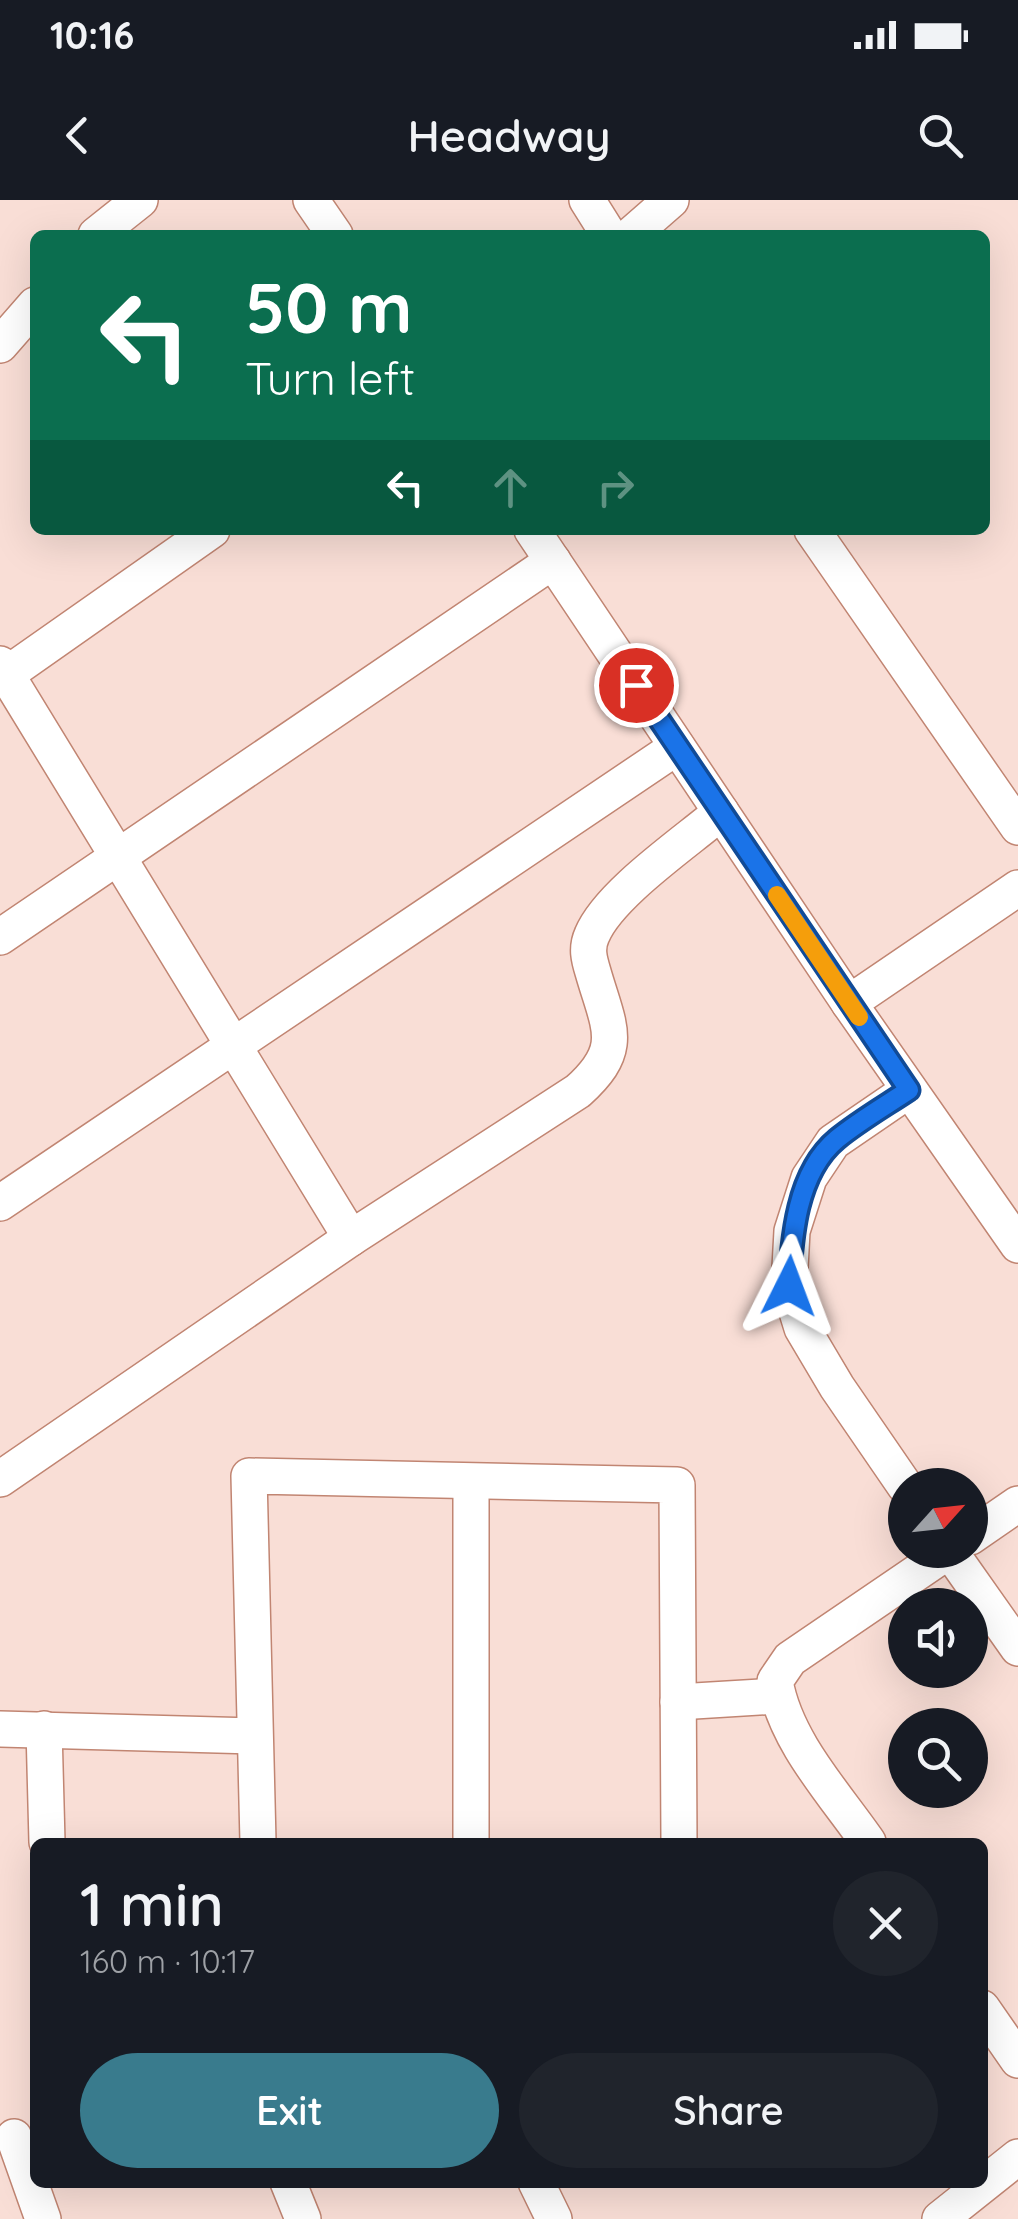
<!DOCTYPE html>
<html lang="en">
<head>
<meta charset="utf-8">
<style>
  :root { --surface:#171b24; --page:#20242c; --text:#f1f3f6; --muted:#9ea1a6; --accent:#397b8d }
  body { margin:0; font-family:Quicksand,sans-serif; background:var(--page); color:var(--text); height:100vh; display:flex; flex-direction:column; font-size:38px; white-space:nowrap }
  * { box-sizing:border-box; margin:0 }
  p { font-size:32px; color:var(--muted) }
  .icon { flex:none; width:55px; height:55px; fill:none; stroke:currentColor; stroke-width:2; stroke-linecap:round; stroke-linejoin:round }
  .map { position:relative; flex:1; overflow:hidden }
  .side { position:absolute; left:30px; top:1638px; width:958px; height:350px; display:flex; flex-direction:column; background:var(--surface); border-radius:15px; box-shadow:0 10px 40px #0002 }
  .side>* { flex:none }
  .top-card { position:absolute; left:30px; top:30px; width:960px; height:305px; border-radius:15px; box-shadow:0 10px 40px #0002; background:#0b6e4f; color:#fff; overflow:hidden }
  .needle { width:65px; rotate:63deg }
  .controls { position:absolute; left:888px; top:1268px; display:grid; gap:20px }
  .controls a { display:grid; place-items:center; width:100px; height:100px; border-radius:50%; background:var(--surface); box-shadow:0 10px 40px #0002; font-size:50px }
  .pin { position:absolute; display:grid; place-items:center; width:85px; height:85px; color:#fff; margin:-42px; border:5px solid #fff; border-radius:50%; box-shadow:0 2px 10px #0007 }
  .me { position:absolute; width:110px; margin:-55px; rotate:3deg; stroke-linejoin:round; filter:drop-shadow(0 0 8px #0008) }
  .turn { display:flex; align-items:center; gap:35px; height:210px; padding:0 50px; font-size:45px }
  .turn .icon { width:130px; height:130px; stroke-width:2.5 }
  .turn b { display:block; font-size:70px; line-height:85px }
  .lanes { display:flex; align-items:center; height:95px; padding:0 50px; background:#0003; justify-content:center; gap:50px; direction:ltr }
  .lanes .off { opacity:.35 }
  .round { display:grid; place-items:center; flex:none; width:105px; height:105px; border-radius:52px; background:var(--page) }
  .headline { display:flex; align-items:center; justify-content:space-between; height:170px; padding:0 50px }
  h1 { font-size:60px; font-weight:600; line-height:75px }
  .cta { display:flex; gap:20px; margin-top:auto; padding:20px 50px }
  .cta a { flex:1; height:115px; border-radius:60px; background:var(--accent); color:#fff; font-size:40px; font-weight:600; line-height:115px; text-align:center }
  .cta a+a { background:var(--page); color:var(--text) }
  .status { display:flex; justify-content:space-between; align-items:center; height:70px; padding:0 50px; background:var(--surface); direction:ltr }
  .status svg { height:28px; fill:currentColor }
  header { display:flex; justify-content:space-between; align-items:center; height:130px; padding:0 50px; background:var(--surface); font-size:45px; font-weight:600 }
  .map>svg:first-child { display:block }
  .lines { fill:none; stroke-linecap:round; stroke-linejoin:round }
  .street-casing { stroke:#c18572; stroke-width:38 }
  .street { stroke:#fff; stroke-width:35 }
  .route-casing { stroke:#114b97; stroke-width:25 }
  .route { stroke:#1a73e8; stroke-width:18 }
  .slow { stroke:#f59e0b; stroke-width:18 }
</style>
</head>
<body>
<div class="status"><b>10:16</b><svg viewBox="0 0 49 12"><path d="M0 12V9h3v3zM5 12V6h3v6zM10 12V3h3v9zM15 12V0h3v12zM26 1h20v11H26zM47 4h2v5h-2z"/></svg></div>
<header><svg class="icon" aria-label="back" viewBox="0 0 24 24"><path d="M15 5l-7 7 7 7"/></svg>Headway<svg class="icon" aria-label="search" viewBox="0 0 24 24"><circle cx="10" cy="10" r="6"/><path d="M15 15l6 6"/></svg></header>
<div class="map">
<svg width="1018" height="2019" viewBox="0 0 1018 2019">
  <rect width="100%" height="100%" fill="#f9ded6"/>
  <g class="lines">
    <g class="street-casing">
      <g id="street">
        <polyline points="311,0 335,35"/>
        <polyline points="587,0 609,35"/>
        <polyline points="96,35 140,0"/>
        <polyline points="631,35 671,0"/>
        <polyline points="0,145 35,105"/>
        <polyline points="532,330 849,803"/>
        <polyline points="812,330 1018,627"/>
        <polyline points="0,464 351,1038"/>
        <polyline points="0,479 212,330"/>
        <polyline points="1018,688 849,803 1018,1045"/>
        <polyline points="0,737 553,361"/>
        <polyline points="0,1003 677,547"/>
        <path d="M0,1279L351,1038L578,891C626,848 609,828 593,772C589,759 586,748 592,735C609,694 686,642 721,612"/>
        <polyline points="905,1286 837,1187 802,1128 789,1086 792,1031 809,978 833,942 909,890"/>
        <polyline points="970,1337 1018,1304"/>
        <polyline points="949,1350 1018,1448"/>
        <polyline points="678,1502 777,1496"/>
        <polyline points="0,1529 254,1536"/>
        <polyline points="44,1529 47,1642"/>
        <polyline points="258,1642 249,1276 677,1285 679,1642"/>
        <polyline points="471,1642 471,1283"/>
        <path d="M868,1642C834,1593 785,1541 775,1481L790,1459L950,1350"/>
        <polyline points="982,1808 1018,1860"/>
        <polyline points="14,1937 43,2019"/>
        <polyline points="288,1982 303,2019"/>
        <polyline points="536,1982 554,2019"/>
        <polyline points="940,2019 1018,1957"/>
      </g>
    </g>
    <use href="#street" class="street"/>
  </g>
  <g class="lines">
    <g class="route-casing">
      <path id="route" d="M636,485L909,890C885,906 859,921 837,939C796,973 792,1038 789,1086"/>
    </g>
    <use href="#route" class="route"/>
    <polyline class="slow" points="777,695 859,817"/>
  </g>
</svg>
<div class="controls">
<a><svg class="needle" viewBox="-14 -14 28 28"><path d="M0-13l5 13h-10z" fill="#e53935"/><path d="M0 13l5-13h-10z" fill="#9ea1a6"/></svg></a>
<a><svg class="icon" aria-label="sound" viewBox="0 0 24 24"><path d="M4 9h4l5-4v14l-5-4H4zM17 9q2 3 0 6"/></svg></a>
<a><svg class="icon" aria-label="search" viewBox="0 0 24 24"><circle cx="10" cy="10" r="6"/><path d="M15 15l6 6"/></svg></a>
</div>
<div class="pin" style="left:636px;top:485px;background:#d93025"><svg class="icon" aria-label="arrive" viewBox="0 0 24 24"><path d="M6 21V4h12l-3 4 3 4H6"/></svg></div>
<svg class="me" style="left:789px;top:1086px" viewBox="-20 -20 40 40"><path d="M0-17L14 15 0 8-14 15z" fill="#1a73e8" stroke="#fff" stroke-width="4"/></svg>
<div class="top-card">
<div class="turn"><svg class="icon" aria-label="left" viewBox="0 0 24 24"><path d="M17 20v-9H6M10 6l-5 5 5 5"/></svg><div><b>50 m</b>Turn left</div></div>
<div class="lanes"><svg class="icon" aria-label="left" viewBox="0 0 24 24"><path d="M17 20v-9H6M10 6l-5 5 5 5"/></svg><svg class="icon off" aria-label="ahead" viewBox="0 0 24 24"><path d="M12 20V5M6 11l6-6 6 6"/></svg><svg class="icon off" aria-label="right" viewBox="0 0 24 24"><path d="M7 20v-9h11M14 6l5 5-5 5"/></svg></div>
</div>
<section class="side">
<div class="headline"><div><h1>1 min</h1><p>160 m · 10:17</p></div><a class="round"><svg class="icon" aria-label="close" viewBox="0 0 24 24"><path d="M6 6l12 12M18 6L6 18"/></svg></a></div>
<div class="cta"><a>Exit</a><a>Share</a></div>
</section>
</div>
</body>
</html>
